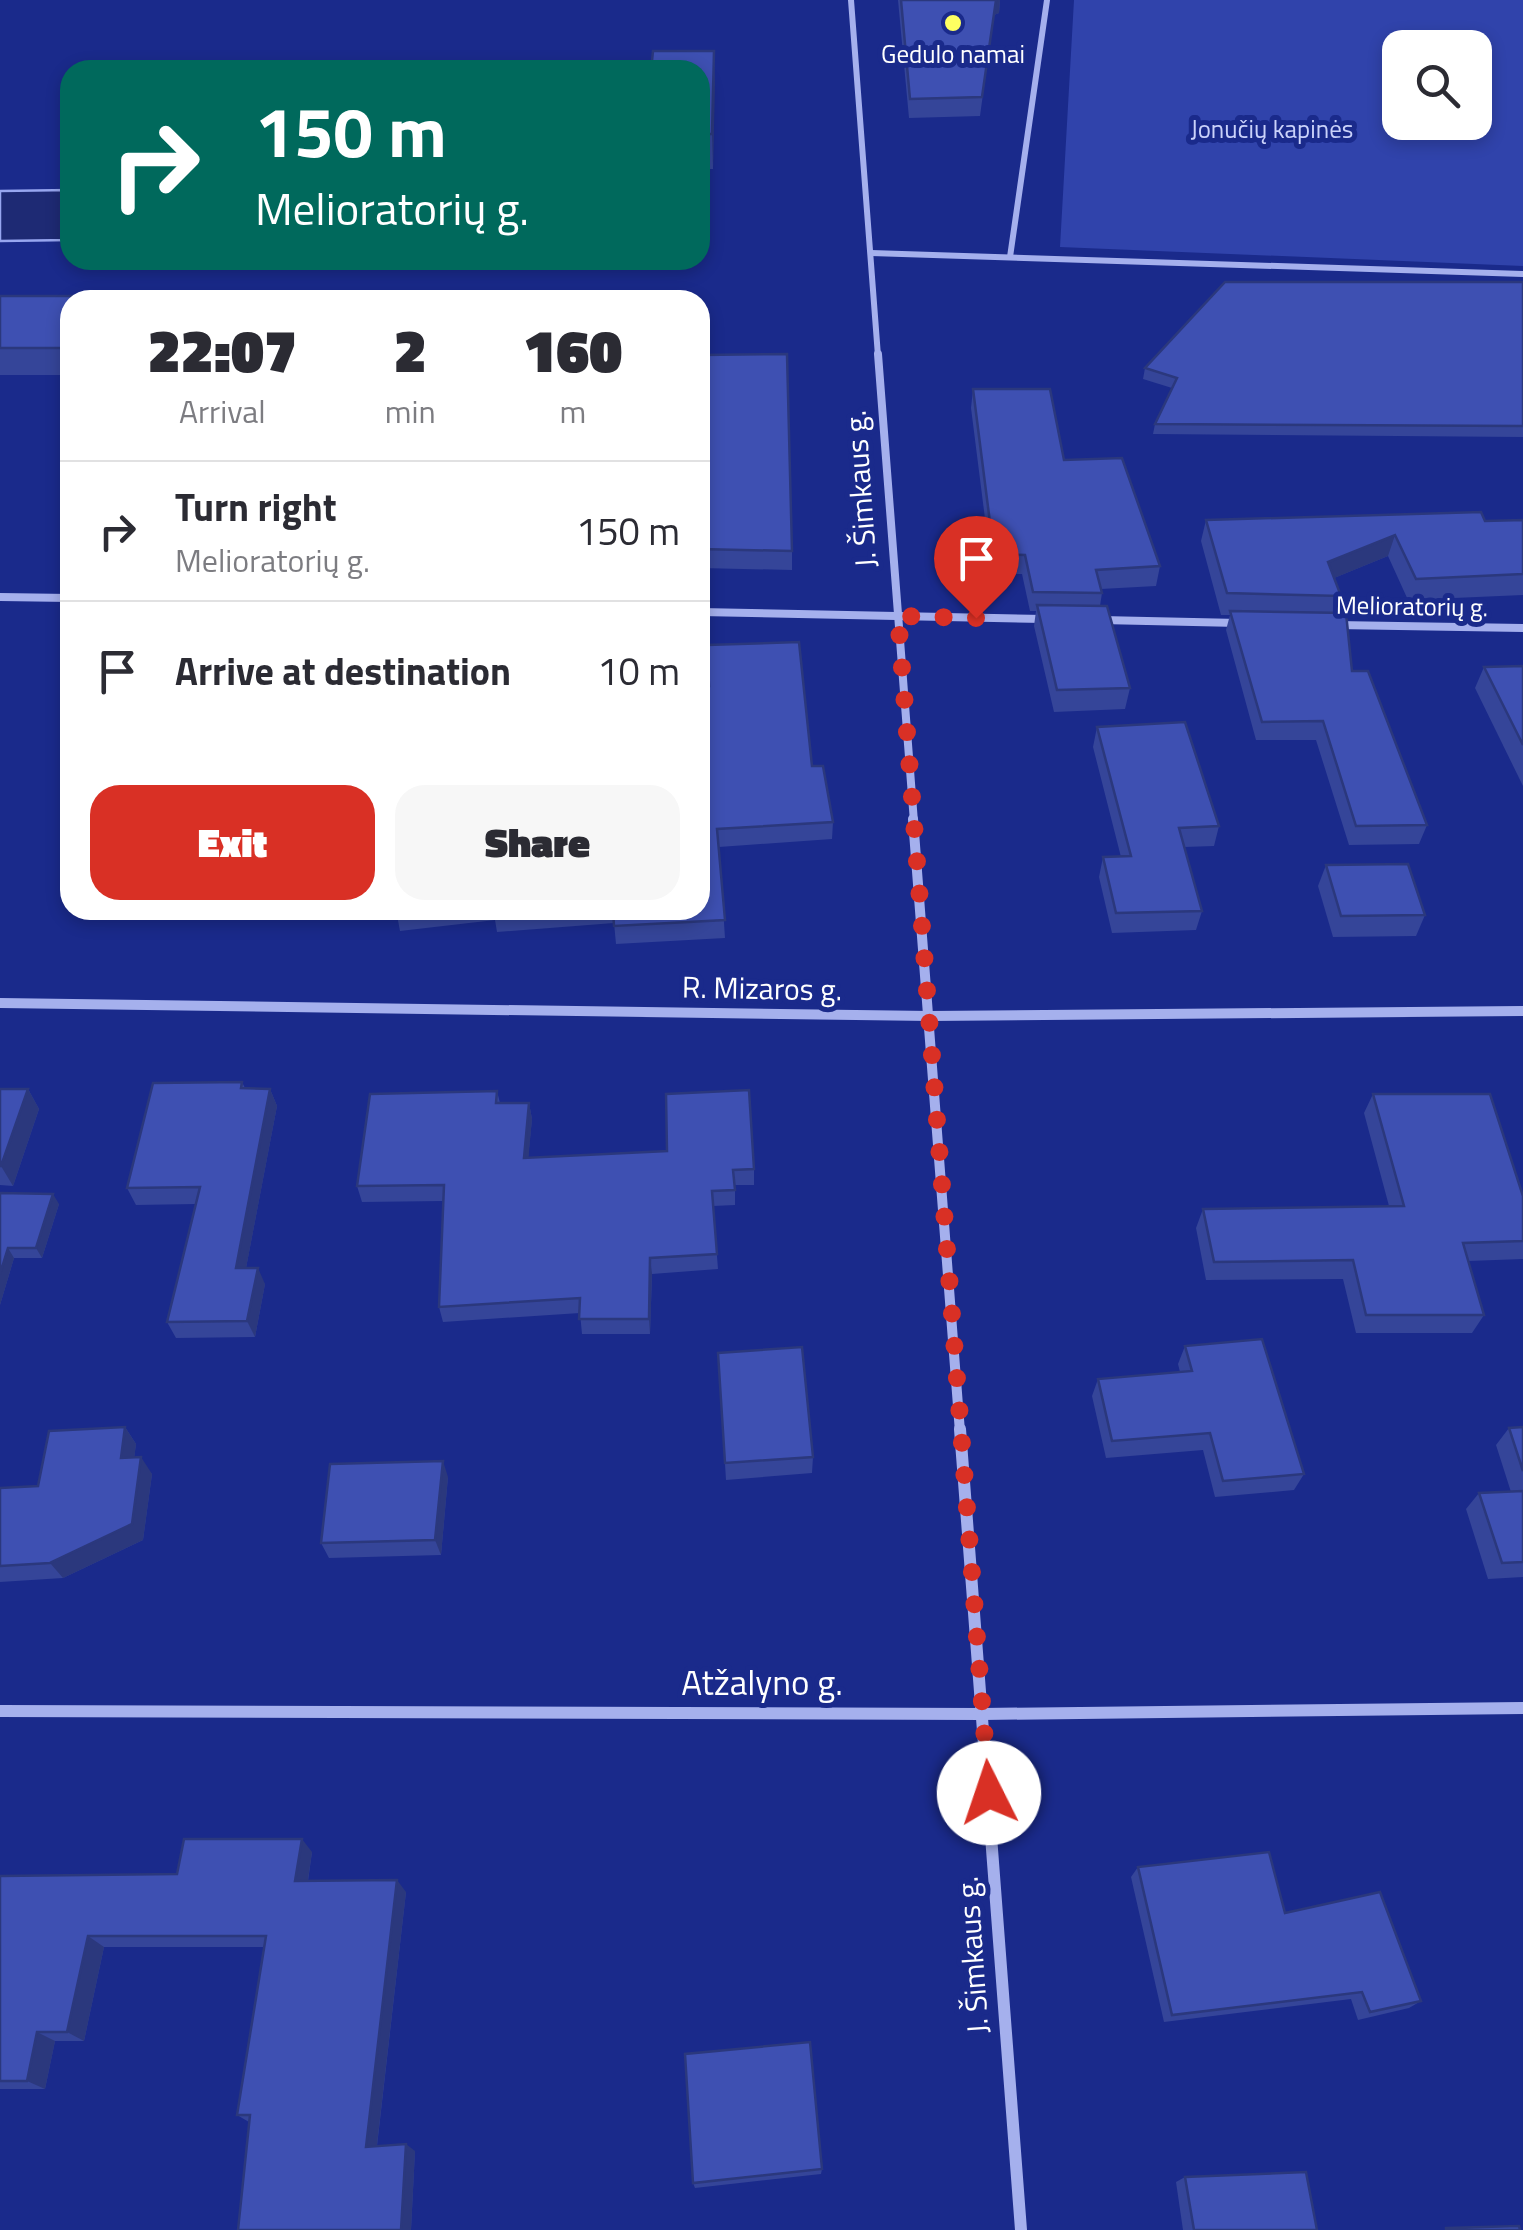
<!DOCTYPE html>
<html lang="en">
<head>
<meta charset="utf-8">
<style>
  :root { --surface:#fff; --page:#f7f7f7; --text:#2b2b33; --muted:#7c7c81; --line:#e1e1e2; --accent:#d93025 }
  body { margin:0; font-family:"Titillium Web",sans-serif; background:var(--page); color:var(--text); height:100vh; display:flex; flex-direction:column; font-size:38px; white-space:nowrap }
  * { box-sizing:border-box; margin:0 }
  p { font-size:32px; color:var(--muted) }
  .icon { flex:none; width:55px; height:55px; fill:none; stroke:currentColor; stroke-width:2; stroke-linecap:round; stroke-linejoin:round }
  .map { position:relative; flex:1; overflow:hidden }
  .details { position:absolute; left:60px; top:290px; width:650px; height:630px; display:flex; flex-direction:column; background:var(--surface); border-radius:30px; box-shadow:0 5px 15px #0003 }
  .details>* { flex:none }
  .hud { position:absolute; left:60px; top:60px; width:650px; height:210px; border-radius:30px; box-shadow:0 5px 15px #0003; background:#00695c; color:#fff; overflow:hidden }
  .buttons { position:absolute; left:1382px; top:30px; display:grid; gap:20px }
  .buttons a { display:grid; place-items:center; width:110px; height:110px; border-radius:20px; background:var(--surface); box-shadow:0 5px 15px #0003; font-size:50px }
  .pin { position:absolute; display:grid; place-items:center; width:85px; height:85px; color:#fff; margin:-102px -42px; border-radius:50% 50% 50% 0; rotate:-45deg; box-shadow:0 0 10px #0007 }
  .pin .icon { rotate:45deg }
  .me { position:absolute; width:110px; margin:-55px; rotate:356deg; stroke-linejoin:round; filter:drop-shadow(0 0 8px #0008) }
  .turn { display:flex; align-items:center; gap:35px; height:210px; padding:0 30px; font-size:45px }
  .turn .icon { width:130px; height:130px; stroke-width:2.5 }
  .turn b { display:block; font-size:70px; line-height:85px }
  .eta { display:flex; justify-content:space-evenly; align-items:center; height:170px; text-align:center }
  .eta b { font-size:60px; font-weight:800; line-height:70px }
  .cta { display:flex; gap:20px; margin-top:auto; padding:20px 30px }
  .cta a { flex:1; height:115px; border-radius:30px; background:var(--accent); color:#fff; font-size:40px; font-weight:800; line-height:115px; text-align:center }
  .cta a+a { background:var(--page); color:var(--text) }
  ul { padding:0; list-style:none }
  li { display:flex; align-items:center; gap:30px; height:140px; padding:0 30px; border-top:2px solid var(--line) }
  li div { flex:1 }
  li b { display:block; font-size:38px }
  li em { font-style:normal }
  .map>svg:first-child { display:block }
  .green { fill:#3043ab; fill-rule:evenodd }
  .water { fill:#1e2a74; stroke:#97a6f0; stroke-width:2.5 }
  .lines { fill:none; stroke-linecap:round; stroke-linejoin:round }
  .minor-far3 { stroke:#a5b0ed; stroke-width:6 }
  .minor-far2 { stroke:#a5b0ed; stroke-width:8 }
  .minor-far1 { stroke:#a5b0ed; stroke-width:10 }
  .minor { stroke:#a5b0ed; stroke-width:12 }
  .wall { fill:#354599 }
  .shaded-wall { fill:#2b387d }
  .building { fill:#3e50b2; stroke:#2b387d; stroke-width:2.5 }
  .route { stroke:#d93025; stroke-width:18; stroke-dasharray:0 32.4 }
  .poi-dot { fill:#feff61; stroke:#1a2a8b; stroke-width:4 }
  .labels { text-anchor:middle; stroke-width:10; stroke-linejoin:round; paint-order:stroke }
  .far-poi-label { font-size:25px; fill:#fff; stroke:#1a2a8b }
  .far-park-label { font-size:25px; fill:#cad2fa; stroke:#1a2a8b }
  .far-street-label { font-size:25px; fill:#fff; stroke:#1a2a8b }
  .street-label { font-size:30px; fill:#fff; stroke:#1a2a8b }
  .near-street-label { font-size:35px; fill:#fff; stroke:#1a2a8b }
</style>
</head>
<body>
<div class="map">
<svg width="1523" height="2230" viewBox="0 0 1523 2230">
  <rect width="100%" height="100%" fill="#1a2a8b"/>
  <path class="green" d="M1074,0H1523V266L1060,247ZM1400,48H1475V122H1400Z"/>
  <polygon class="water" points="70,190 70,240 0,241 0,191"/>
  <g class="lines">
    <g class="minor-far3">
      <polyline points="851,0 878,356"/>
      <polyline points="871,253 1523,274"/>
      <polyline points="1010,257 1047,0"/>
    </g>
    <g class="minor-far2">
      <polyline points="878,354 914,822"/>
      <polyline points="0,597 70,598"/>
      <polyline points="700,612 1044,619"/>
      <polyline points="1101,620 1239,623"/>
      <polyline points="1336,625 1523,628"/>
    </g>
    <g class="minor-far1">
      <polyline points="913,819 960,1432"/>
      <polyline points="0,1003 930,1016 1523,1011"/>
    </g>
    <g class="minor">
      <polyline points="960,1429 1021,2230"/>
      <polyline points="0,1711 983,1714 1523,1708"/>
    </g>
  </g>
  <g class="wall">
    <polygon points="898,0 1000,0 999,13 994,15 980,116 909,118"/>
    <polygon points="714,51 713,169 700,169 700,70"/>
    <polygon points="1523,282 1523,437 1153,434 1155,424 1172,388 1143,379 1145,368"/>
    <polygon points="0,295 125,296 126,300 70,300 70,375 0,375"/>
    <polygon points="700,355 792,551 792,570 700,568"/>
    <polygon points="973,389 1160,566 1156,586 1101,589 1102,593 1100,606 1130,688 1125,709 1054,712 1034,626 1036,611 1030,611 1022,574 992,574 971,408"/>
    <polygon points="1206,520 1485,521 1523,520 1523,595 1408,600 1388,556 1334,578 1341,596 1335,613 1352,671 1427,825 1419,844 1349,845 1316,740 1256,740 1226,630 1230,615 1221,615 1201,541"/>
    <polygon points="1523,666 1523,786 1475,688 1484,667"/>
    <polygon points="700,686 812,766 833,822 832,839 719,847 725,938 616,944 614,923 497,932 495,920 400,931 396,910 700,910"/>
    <polygon points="1097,727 1219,826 1214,846 1184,847 1202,911 1196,930 1112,933 1099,877 1103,857 1121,857 1093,747"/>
    <polygon points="1326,865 1425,915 1416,936 1333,937 1318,886"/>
    <polygon points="242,1082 245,1088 270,1089 277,1106 246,1268 265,1284 255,1337 176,1338 167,1322 196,1204 136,1205 127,1188"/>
    <polygon points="0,1089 28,1089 39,1109 13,1186 0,1185"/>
    <polygon points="497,1091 500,1103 529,1103 532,1119 528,1158 754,1169 754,1185 735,1185 735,1205 713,1206 718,1269 652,1274 650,1334 582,1334 580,1313 443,1322 439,1307 443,1201 362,1202 357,1186"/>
    <polygon points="1373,1094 1523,1196 1523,1259 1468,1261 1484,1315 1472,1333 1356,1333 1343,1279 1206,1280 1196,1228 1203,1209 1389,1206 1364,1113"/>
    <polygon points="0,1193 59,1204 42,1258 14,1258 0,1305"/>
    <polygon points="1185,1346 1304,1474 1294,1490 1215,1497 1203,1450 1106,1458 1092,1396 1098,1379 1180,1372 1178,1364"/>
    <polygon points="718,1353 813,1457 812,1473 726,1480"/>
    <polygon points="125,1427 136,1444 134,1458 152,1474 143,1540 63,1578 0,1582 0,1488 38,1486"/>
    <polygon points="1523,1427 1523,1577 1488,1579 1466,1509 1479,1493 1511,1492 1496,1445 1509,1428"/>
    <polygon points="448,1477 441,1555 329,1558 321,1543"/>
    <polygon points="312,1852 308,1881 406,1892 377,2146 415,2151 411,2230 249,2122 237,2115 264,1947 104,1947 84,2041 55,2041 45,2089 0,2089 0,1876 177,1874"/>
    <polygon points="1138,1867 1285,1913 1421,2001 1409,2008 1358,2020 1351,1999 1164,2022 1131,1877"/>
    <polygon points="822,2169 821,2174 695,2188 693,2183"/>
    <polygon points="1185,2177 1317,2230 1183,2230 1176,2182"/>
  </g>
  <g class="shaded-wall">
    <polygon points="996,0 1000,0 999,13 994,15 980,116"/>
    <polygon points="714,51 715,85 713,169 712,134"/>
    <polygon points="1395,535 1388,556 1322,583 1328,562"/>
    <polygon points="28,1089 39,1109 13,1186 1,1166"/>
    <polygon points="270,1089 277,1106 243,1284 236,1268"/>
    <polygon points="529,1103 532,1119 527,1174 524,1158"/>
    <polygon points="53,1194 59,1204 42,1258 36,1248"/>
    <polygon points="8,1248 14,1258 0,1305 0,1274"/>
    <polygon points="650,1258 652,1274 650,1334 649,1319"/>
    <polygon points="258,1268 265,1284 255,1337 247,1321"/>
    <polygon points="125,1427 136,1444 132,1475 121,1458"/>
    <polygon points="141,1457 152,1474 143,1540 63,1578 50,1563"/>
    <polygon points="443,1461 448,1477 441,1555 435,1540"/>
    <polygon points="302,1839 312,1852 306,1893 295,1881"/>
    <polygon points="397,1880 406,1892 376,2153 366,2147"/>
    <polygon points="88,1936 104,1947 84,2041 67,2032"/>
    <polygon points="37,2032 55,2041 45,2089 27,2081"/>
    <polygon points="406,2144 415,2151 411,2230 401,2230"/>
  </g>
  <g class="building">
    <polygon points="901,0 996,0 982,97 910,99"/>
    <polygon points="653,51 714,51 712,134 700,134 700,70 651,70"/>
    <polygon points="1225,282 1523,282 1523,426 1155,424 1177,378 1145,368"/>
    <polygon points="0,296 125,296 123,300 70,300 70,348 0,348"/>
    <polygon points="787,354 792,551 700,549 700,355"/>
    <polygon points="973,389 1050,389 1064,460 1122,458 1160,566 1096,570 1102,593 1033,592 1025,555 994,554"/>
    <polygon points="1481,512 1485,521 1523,520 1523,574 1416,579 1395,535 1328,562 1341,596 1227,593 1206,520"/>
    <polygon points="1037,605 1107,606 1130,688 1057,690"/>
    <polygon points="1230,611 1346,613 1352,671 1368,671 1427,825 1356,826 1323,721 1262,722"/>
    <polygon points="799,642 812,766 823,766 833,822 717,829 725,920 614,926 613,910 700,910 700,686 709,686 707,645"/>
    <polygon points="1523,666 1523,745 1484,667"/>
    <polygon points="1185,722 1219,826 1179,828 1202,911 1116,913 1103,857 1131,856 1097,727"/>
    <polygon points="1408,864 1425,915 1341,916 1326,865"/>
    <polygon points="396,910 424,910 396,913"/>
    <polygon points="494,910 556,910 494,915"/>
    <polygon points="242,1082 241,1088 270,1089 236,1268 258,1268 247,1321 167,1322 200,1187 127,1188 153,1083"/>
    <polygon points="0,1089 28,1089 1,1166 0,1166"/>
    <polygon points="749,1090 754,1169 733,1170 735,1190 712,1191 717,1254 650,1258 649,1319 579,1319 580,1298 439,1307 444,1185 357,1186 370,1094 497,1091 496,1103 529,1103 524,1158 667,1151 666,1094"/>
    <polygon points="1373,1094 1490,1094 1523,1196 1523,1241 1463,1243 1484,1315 1366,1315 1353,1260 1214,1262 1203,1209 1404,1206"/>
    <polygon points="0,1193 53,1194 36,1248 8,1248 0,1274"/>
    <polygon points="1262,1339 1304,1474 1223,1481 1210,1433 1112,1441 1098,1379 1192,1371 1185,1346"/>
    <polygon points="802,1347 813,1457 725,1463 718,1353"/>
    <polygon points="125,1427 121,1458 141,1457 132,1524 50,1563 0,1566 0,1488 38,1486 49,1431"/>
    <polygon points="1523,1427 1523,1471 1509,1428"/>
    <polygon points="443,1461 435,1540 321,1543 330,1464"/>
    <polygon points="1523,1491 1523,1562 1502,1563 1479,1493"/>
    <polygon points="184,1839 302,1839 295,1881 397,1880 366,2147 406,2144 401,2230 238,2230 250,2115 237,2115 266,1936 88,1936 67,2032 37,2032 27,2081 0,2081 0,1876 177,1874"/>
    <polygon points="1269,1852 1285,1913 1380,1892 1421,2001 1370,2012 1362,1992 1172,2015 1138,1867"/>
    <polygon points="810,2042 822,2169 693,2183 685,2054"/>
    <polygon points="1306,2172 1317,2230 1194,2230 1185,2177"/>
    <polygon points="1519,2226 1520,2230 1446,2230 1446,2228"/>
  </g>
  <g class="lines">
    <polyline class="route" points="976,618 898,616 989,1793"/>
  </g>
  <circle class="poi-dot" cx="953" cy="23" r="10"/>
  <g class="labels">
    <g class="far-poi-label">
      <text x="953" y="63">Gedulo namai</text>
    </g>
    <g class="far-park-label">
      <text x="1272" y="138">Jonučių kapinės</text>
    </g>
    <g class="far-street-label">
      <text transform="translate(1412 606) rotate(1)" y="9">Melioratorių g.</text>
    </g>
    <g class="street-label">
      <text transform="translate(861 489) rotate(-94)" y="10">J. Šimkaus g.</text>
      <text transform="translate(762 989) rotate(1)" y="10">R. Mizaros g.</text>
      <text transform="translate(973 1955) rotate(-94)" y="10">J. Šimkaus g.</text>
    </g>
    <g class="near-street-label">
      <text x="762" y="1695">Atžalyno g.</text>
    </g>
  </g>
</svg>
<div class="buttons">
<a><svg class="icon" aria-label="search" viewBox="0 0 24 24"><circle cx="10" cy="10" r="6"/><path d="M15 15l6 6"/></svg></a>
</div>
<div class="pin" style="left:976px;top:618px;background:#d93025"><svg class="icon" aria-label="arrive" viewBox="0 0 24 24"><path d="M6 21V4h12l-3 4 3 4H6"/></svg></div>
<svg class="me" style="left:989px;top:1793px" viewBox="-20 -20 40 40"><circle r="19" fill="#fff"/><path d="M0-13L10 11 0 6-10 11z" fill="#d93025"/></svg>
<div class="hud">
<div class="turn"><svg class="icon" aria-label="right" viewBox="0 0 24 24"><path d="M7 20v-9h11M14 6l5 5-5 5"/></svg><div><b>150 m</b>Melioratorių g.</div></div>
</div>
<section class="details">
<div class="eta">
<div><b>22:07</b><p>Arrival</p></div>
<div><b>2</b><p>min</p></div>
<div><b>160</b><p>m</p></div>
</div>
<ul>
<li><svg class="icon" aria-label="right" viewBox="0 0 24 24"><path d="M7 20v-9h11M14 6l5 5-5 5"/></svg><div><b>Turn right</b><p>Melioratorių g.</p></div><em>150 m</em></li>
<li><svg class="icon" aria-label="arrive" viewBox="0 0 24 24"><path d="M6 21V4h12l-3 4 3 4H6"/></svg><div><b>Arrive at destination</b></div><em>10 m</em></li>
</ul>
<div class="cta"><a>Exit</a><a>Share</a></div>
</section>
</div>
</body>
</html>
